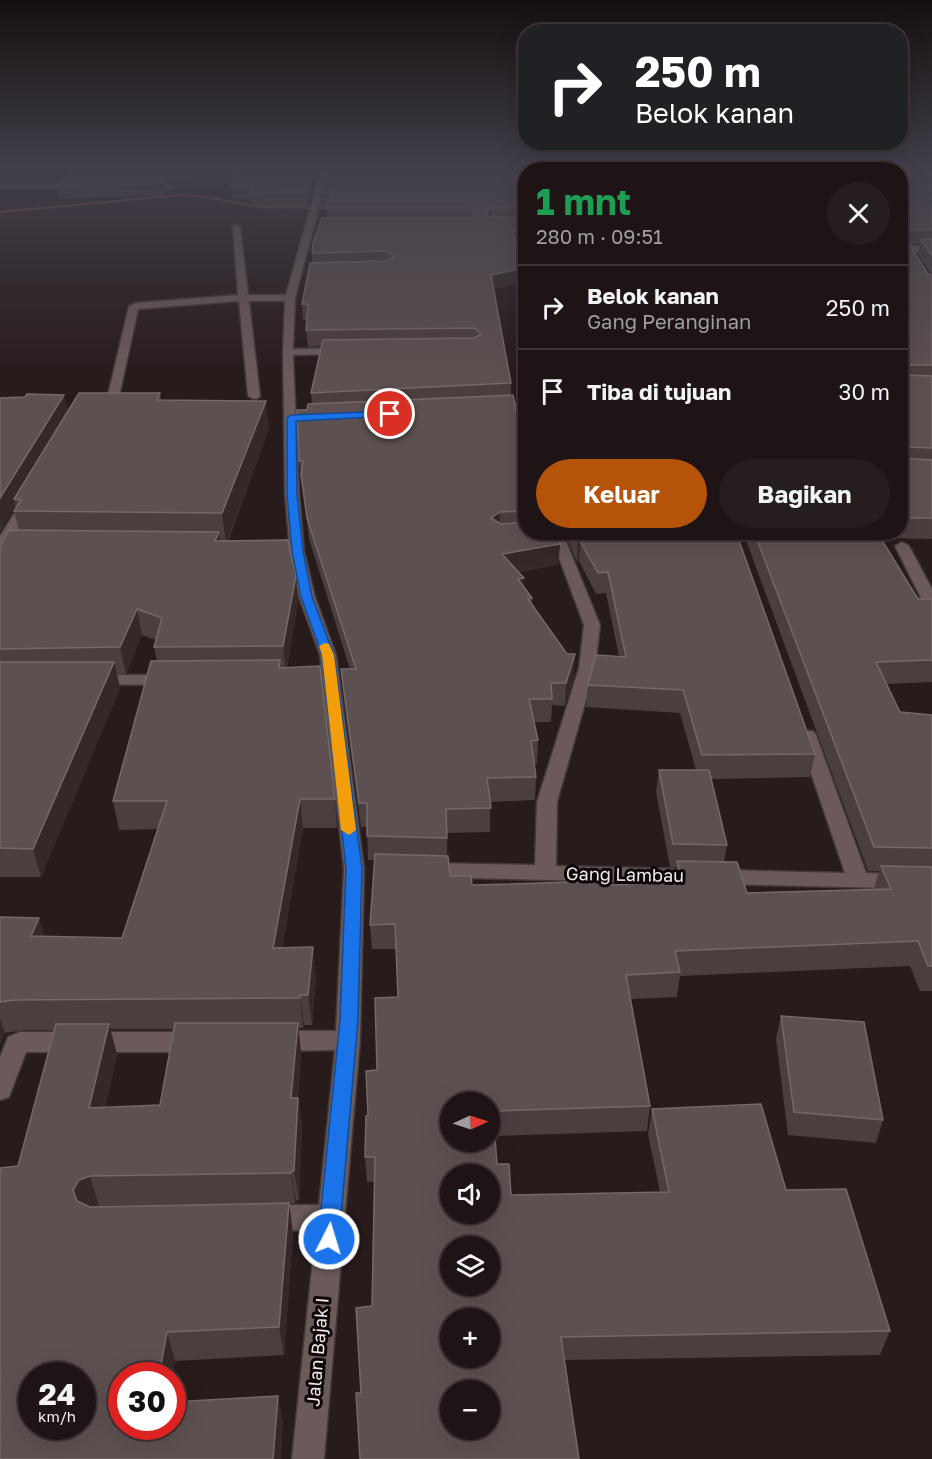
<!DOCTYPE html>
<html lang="id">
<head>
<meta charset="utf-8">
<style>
  :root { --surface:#1e1415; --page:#261d1e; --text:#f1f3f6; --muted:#a19ea0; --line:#3c3334; --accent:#b45309 }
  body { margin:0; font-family:"Golos Text",sans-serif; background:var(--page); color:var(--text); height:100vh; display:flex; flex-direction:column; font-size:22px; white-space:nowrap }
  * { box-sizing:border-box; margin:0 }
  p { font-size:20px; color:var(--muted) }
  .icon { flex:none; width:33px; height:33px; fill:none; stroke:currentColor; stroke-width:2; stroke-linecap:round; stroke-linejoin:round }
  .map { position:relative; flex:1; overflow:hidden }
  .drawer { position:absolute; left:518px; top:162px; width:390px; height:378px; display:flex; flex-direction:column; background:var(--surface); border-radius:24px; box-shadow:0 6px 24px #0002,0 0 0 2px var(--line) }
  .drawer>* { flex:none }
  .banner { position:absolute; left:518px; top:24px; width:390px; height:126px; border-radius:24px; box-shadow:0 6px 24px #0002,0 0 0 2px var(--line); background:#202124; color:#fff; overflow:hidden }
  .needle { width:39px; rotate:87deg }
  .controls { position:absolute; left:440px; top:1092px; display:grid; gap:12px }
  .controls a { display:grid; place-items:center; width:60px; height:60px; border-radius:50%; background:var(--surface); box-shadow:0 6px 24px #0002,0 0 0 2px var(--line); font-size:30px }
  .speed { position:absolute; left:18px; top:1362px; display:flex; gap:12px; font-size:30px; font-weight:700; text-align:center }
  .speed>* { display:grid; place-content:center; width:78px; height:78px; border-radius:50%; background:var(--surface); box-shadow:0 6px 24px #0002,0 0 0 2px var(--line); line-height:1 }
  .speed small { font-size:15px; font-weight:400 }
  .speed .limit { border:9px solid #d22; background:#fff; color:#111 }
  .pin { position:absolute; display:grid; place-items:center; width:51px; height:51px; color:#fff; margin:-26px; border:3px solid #fff; border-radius:50%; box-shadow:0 2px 6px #0007 }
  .me { position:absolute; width:66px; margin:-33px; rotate:5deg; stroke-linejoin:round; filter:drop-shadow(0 0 4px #0008) }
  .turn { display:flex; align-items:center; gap:21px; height:126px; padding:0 18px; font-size:27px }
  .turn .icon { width:78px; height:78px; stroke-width:2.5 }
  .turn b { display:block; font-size:42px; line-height:51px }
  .round { display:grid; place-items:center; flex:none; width:63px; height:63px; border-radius:32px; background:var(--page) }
  .headline { display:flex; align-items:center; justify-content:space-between; height:102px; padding:0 18px }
  h1 { font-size:36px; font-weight:700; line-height:45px; color:#1e9e55 }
  .cta { display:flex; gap:12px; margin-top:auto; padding:12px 18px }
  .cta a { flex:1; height:69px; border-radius:36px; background:var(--accent); color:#fff; font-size:24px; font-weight:700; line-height:69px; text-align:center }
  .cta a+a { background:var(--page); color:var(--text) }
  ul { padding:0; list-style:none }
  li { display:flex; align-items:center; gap:18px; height:84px; padding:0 18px; border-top:2px solid var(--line) }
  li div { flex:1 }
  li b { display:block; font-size:22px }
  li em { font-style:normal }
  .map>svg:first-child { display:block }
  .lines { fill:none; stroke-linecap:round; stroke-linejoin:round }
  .stream { fill:#895357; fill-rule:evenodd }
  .minor-casing { stroke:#423838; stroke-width:3 }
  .minor { fill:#6a5a5a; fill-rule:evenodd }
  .wall { fill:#4b3e3e; fill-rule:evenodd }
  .shaded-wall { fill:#362829 }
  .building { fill:#5d5050; stroke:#746868; stroke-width:1.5; fill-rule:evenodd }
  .route { fill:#1a73e8; stroke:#114b97; stroke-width:1.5 }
  .slow { fill:#f59e0b }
  .labels { text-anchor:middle; stroke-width:6; stroke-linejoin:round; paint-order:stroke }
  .street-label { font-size:18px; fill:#f1e8e8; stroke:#0d0708 }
</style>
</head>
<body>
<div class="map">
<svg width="932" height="1459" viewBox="0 0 932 1459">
  <rect width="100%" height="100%" fill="#281b1c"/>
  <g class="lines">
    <polygon class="stream" points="181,194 206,196 259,206 340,207 342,208 340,209 259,208 206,198 181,196 0,213 0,211"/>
    <g class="minor-casing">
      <g id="minor">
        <polygon points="76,169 84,169 60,188 0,188 0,184 58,184"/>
        <polygon points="321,169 329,169 295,298 293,349 343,348 348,351 343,354 293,355 299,494 304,551 315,597 336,655 364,869 360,1040 324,1459 292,1459 316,1230 267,1231 257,1227 253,1218 257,1209 267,1205 319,1205 335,1050 277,1051 269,1048 265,1041 269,1034 277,1031 336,1031 344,869 320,655 299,597 290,551 285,494 283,352 285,301 249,301 260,396 258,398 254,399 248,396 239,301 138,309 119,397 99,410 91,410 89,407 108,395 129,306 136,303 238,295 233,225 240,227 248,295 286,295"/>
        <polygon points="140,185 172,185 176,187 172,189 137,189 136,187"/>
        <rect x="900" y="246" width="32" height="6"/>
        <polygon points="525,402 525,410 491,412 485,408 491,404"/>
        <polygon points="29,497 36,501 5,551 0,552 0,536 24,498"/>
        <polygon points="527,532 563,534 600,625 595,668 557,802 556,866 845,873 798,735 801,731 813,731 816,735 866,873 932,875 932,889 425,877 418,875 415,870 418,865 425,863 535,865 537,802 579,668 584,625 552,539 527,538 525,535"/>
        <polygon points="902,542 909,546 932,589 932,609 924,604 895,546"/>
        <polygon points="96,675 170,675 176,676 179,680 176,684 170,685 90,684 87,680 90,676"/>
        <polygon points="20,1032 196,1032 204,1035 208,1042 204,1049 196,1052 26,1052 9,1097 0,1100 0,1057 8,1037"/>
      </g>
    </g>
    <use href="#minor" class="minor"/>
  </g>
  <g class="wall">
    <polygon points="78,169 319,169 315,170 316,178 308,206 251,206 250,199 232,199 231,184 164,183 165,191 163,196 59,198 57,186 79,179"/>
    <path d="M327,169H932V539L880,538L918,599H932V682L887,684L900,712L932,715V991H920L910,966L680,976L677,997L631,999L650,1106L647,1131L495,1136L497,1164L511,1195L660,1192L648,1134L652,1109L786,1190L890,1331L880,1355L564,1360L361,1393L372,1306L374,1182H367L365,1157L368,1115L377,1070L398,997L396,949H372L370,925L375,860H368L367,827H361L343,692L341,669H350L309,539L302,480H301L299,461L307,410L312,404L311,393L321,346L308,347L306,330L307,320H303L302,304L312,263V253L327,218L326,208L327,206H321L320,192L328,177ZM525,170H900V532H743L868,871H879L874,890L747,893L724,862L727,845L711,779L810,777L815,754L736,532H564L577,562L579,561L596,594L606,593L619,656L588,685L586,707L680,713L696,770H659L656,792L670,867H677L674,883L609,885H472L450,876L447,856V833L490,832V802L535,800L536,777L534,764H537L538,740L534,722H551L552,705L565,706L574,676L532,604V598L524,587L518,572L558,565L560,544L525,532V459L511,395V383L494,289L518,284L519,280H521L522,265L516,244H525ZM910,244H920L918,254L932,276L928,274Z"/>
    <path d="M160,393L161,400L269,428L228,541L296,576L298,601L287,668L335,799L337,828H303L282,948L316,977L312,1025H304L303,1028H298L301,1052L298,1098L302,1127L299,1200L296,1201L295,1203H289L293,1233L284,1355L175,1361L122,1426L278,1396L283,1424L0,1459L18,1166L55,1030H24L5,1033L0,1045V917L39,918L44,936L122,938L158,829L119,830L113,801L157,661L154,647L156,640L142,635L126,674H117L120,688L41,877H0V546L19,530L14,511L16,508L15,506L1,530H0V398L68,411ZM110,1029H174L160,1105L105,1108L117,1054ZM280,1203L97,1207L99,1206Z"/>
    <polygon points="781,1016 883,1120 876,1143 788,1135 776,1039"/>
  </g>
  <g class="shaded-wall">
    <polygon points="314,169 315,169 316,178 308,206 307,192"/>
    <polygon points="164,179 165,191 163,196 161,184"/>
    <polygon points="492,208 492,222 486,226 486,213"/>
    <polygon points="519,269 518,284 491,290 491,275"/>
    <polygon points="64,395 69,416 14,499 15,506 1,530 0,525 0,498"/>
    <polygon points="266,401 269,428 226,544 222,513"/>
    <polygon points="500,512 500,532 491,518"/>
    <polygon points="219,532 222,557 215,541"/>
    <polygon points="578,541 580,541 579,561 577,562"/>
    <polygon points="560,544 558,565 502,574 502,554"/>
    <polygon points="296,576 298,601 286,672 283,646"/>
    <polygon points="524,578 523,599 518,579"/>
    <polygon points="137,609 142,635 126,674 120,647"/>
    <polygon points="575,654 574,676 565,706 566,683"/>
    <polygon points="114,662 120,688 41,877 33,849"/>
    <polygon points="300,799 303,828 277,978 273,948"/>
    <polygon points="39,918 48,948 31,936"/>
    <polygon points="313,947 316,977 312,1025 308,995"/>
    <polygon points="300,995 304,1025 303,1028 300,998"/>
    <polygon points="0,1019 5,1033 0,1045"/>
    <polygon points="298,1023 301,1052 295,1128 291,1098"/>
    <polygon points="109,1024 117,1054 98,1138 89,1108"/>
    <polygon points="298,1098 302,1127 299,1200 294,1171"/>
    <polygon points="291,1171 296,1201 295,1203 291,1173"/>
    <polygon points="90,1176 99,1206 88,1210 83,1220 73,1190 79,1180"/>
    <polygon points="289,1203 293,1233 284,1355 279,1327"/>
    <polygon points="167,1332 175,1361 172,1376 159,1376"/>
    <polygon points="278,1396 283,1424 281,1459 273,1459"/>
  </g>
  <g class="building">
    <polygon points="77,169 314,169 307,192 249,193 253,186 230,186 235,172"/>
    <polygon points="384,169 932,169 932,230 901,230 901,239 907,240 928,274 932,276 932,365 904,365 902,368 902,375 932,376 932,448 904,447 902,449 903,458 932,460 932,518 900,518 900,170 525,170 525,172"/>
    <polygon points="325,176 525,179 525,208 492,208 486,213 487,216 525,218 525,230 512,230 522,265 518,265 519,269 491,275 511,383 311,393 323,340 474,338 481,334 474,328 306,330 308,304 302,304 310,263 386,261 394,257 386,251 312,253 313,243 322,218 470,218 476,213 470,208 326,208 332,192 320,192"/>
    <polygon points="66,179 164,179 161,184 57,186"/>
    <polygon points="932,239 932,256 921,240"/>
    <polygon points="79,393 160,393 157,400 266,401 222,513 14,511 21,500 14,499"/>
    <polygon points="27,394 64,395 0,498 0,398 25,397"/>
    <polygon points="513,395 525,459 525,511 500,512 491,518 501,524 525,522 525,532 555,532 560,544 502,554 524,578 518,579 532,598 528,599 567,654 575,654 566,683 551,683 552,699 529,699 538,740 531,741 536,777 487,778 491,808 446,809 447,838 367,836 367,803 359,803 341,669 356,669 307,518 301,475 303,461 299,461 297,410 307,410 308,404"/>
    <polygon points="9,530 219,532 215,541 288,540 296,576 283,646 154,647 162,618 137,609 120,647 0,649 0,546"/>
    <polygon points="574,532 736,532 815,754 702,755 683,690 588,685 596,655 626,657 608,572 598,573 580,541 578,541"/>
    <polygon points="754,532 877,532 918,599 932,599 932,660 876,662 900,712 932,715 932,848 874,847"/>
    <polygon points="280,660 279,668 320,666 335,799 300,799 273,948 313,947 308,995 300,995 300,998 14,1000 0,1002 0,917 39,918 31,936 122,938 167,801 113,801 151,661"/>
    <polygon points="0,662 114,662 33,849 0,848"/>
    <polygon points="659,770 709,770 727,845 673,844"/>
    <path d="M375,854L448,856L450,876H471L472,885L609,881V885L682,883L677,861L737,862L747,893L891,889L881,866L932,867V966H928L918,941L675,951L680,972L626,975L650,1106L493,1111L497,1164H509L511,1195L669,1192L652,1109L761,1104L786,1190L846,1189L890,1331L561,1337L579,1459H360L356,1393H361L356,1308L372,1306L375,1157H365L366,1116L368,1115L366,1071L377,1070L375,998L398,997L395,924L370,925ZM450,1102H489V1142H450ZM450,1174H489V1214H450ZM450,1246H489V1286H450ZM450,1318H489V1358H450ZM450,1390H489V1430H450Z"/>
    <polygon points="781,1016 864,1022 883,1120 794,1112"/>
    <path d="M175,1023H298L291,1098H298L294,1171H291V1173L90,1176L79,1180L73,1190L77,1201L90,1207L289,1203L279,1327L167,1332L159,1376H122V1426H172V1402L278,1396L273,1459H0V1168L18,1166L56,1024H109L89,1108L160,1105ZM32,1376H82V1426H32Z"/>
  </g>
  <linearGradient id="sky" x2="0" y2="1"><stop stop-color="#160f0f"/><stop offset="0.45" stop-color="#423f4b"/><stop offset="1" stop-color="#423f4b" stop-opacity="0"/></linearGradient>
  <rect width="932" height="374" fill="url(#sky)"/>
  <polygon class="route" points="390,411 394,414 393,416 296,421 297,494 303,551 312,597 334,655 362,868 358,1020 339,1239 336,1246 329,1248 321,1246 318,1239 340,1020 346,868 322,655 301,597 292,551 287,494 287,418 291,415"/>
  <polygon class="slow" points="325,643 329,644 334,655 356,830 349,835 341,830 322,655 319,646"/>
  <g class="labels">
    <g class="street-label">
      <text transform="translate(625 875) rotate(1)" y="6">Gang Lambau</text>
      <text transform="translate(318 1352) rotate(-85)" y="6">Jalan Bajak I</text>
    </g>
  </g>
</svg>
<div class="controls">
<a><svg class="needle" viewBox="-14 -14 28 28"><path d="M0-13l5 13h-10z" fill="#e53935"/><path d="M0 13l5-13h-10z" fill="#a19ea0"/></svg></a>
<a><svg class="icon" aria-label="sound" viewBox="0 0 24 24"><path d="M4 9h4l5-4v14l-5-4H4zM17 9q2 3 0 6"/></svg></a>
<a><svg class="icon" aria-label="layers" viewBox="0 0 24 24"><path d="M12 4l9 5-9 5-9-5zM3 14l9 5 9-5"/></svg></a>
<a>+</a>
<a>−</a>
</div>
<div class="speed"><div>24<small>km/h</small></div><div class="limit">30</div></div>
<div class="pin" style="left:390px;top:414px;background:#d93025"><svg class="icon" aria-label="arrive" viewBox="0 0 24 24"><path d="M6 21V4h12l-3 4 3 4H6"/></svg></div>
<svg class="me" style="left:329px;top:1239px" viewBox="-20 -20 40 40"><circle r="17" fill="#1a73e8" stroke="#fff" stroke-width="3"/><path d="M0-11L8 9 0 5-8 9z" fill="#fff"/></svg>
<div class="banner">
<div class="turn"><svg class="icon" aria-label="right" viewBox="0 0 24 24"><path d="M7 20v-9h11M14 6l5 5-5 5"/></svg><div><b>250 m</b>Belok kanan</div></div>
</div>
<section class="drawer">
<div class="headline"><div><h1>1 mnt</h1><p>280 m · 09:51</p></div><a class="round"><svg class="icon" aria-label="close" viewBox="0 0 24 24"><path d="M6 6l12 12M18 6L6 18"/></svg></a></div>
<ul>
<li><svg class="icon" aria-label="right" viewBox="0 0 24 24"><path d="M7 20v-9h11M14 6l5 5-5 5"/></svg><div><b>Belok kanan</b><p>Gang Peranginan</p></div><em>250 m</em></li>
<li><svg class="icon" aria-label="arrive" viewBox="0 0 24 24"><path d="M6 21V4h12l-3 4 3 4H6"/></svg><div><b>Tiba di tujuan</b></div><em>30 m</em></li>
</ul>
<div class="cta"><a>Keluar</a><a>Bagikan</a></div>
</section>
</div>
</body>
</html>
